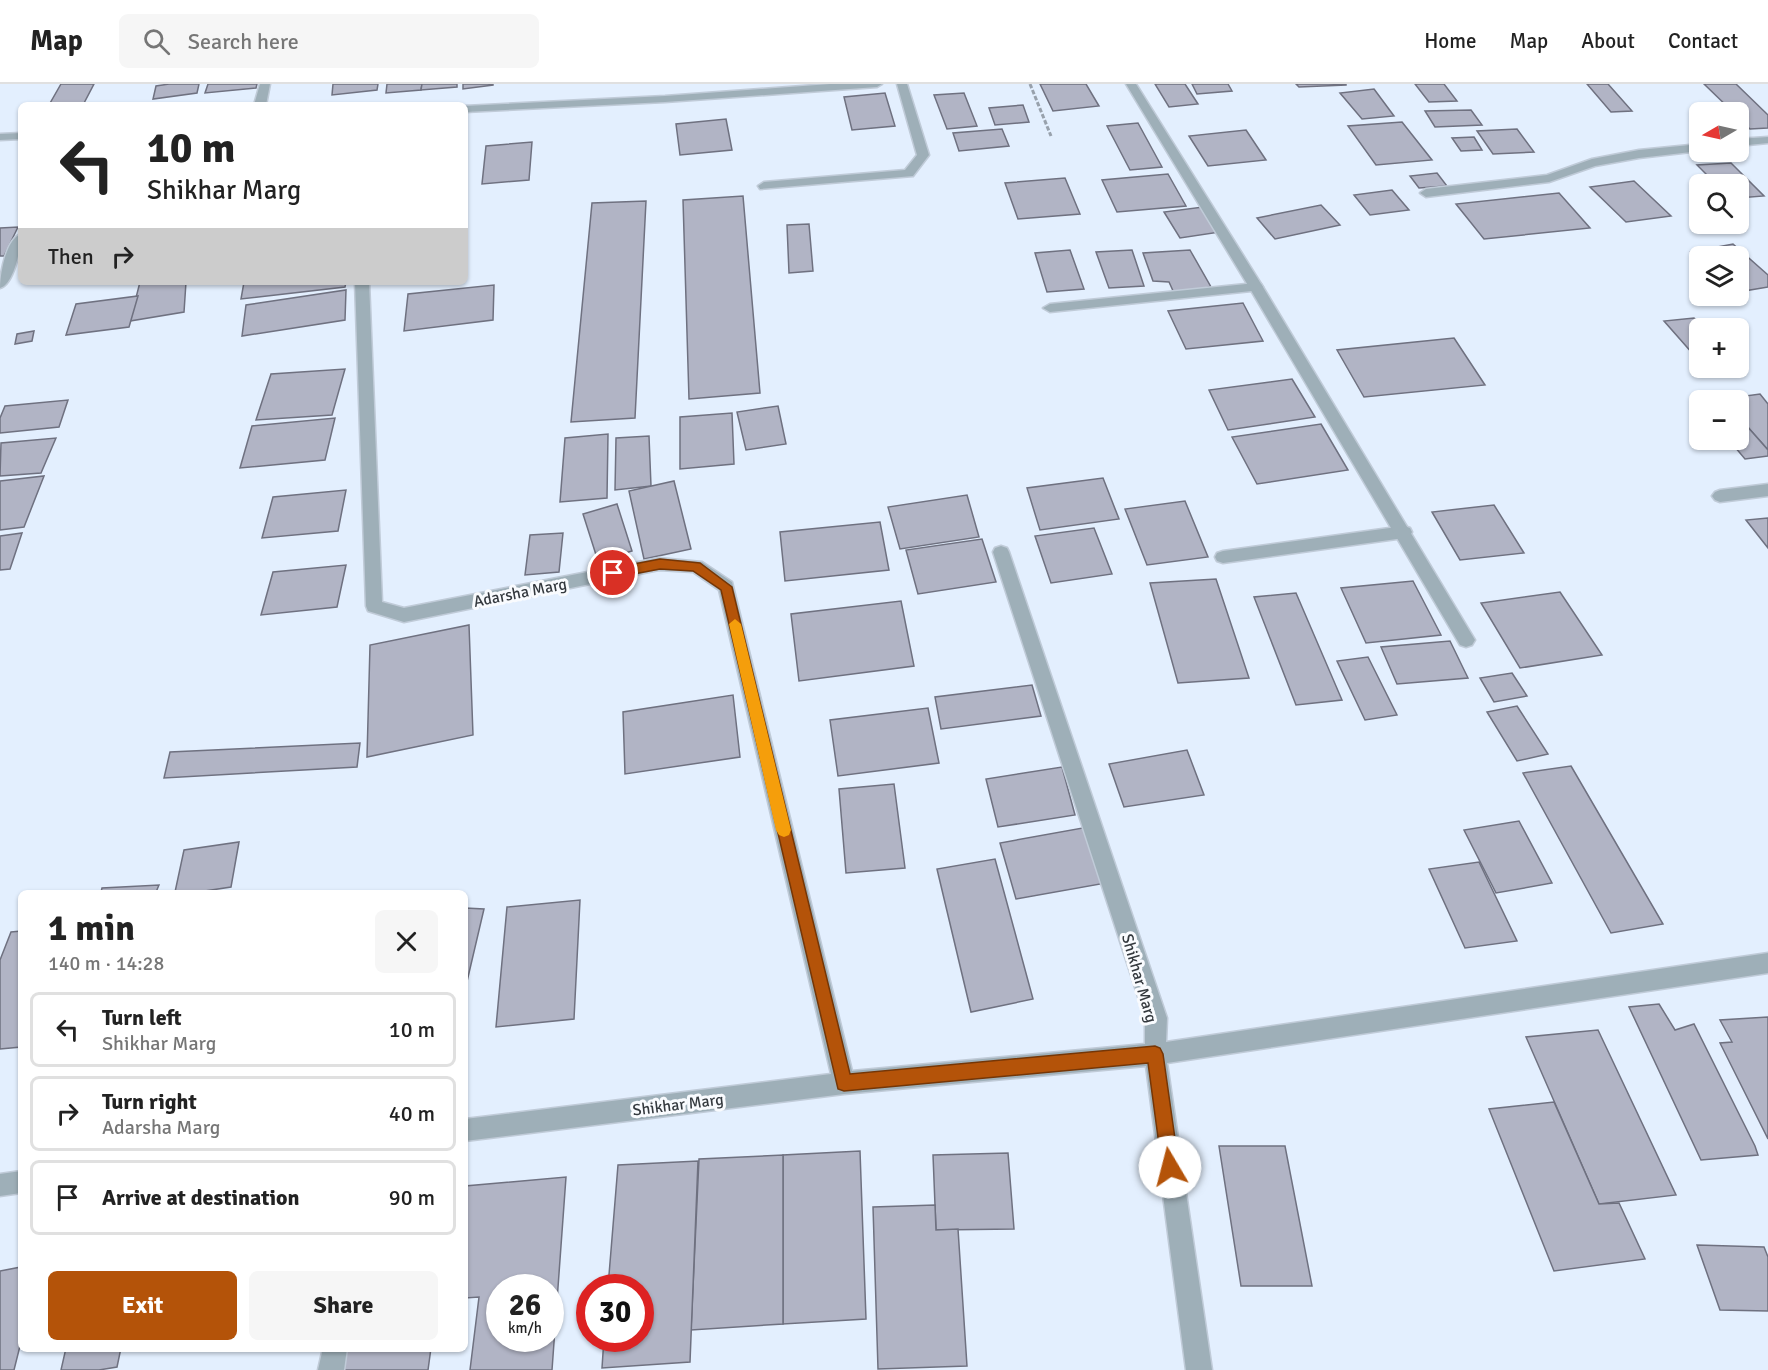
<!DOCTYPE html>
<html lang="en">
<head>
<meta charset="utf-8">
<style>
  :root { --surface:#fff; --page:#f6f6f6; --text:#222; --muted:#767676; --line:#e0e0e0; --accent:#b45309 }
  body { margin:0; font-family:Signika,sans-serif; background:var(--page); color:var(--text); height:100vh; display:flex; flex-direction:column; font-size:22px; white-space:nowrap }
  * { box-sizing:border-box; margin:0 }
  p { font-size:20px; color:var(--muted) }
  .icon { flex:none; width:33px; height:33px; fill:none; stroke:currentColor; stroke-width:2; stroke-linecap:round; stroke-linejoin:round }
  .map { position:relative; flex:1; overflow:hidden }
  .sheet { position:absolute; left:18px; top:806px; width:450px; height:462px; display:flex; flex-direction:column; background:var(--surface); border-radius:9px; box-shadow:0 2px 4px #0004 }
  .sheet>* { flex:none }
  .hud { position:absolute; left:18px; top:18px; width:450px; height:183px; border-radius:9px; box-shadow:0 2px 4px #0004; background:#fff; color:var(--text); overflow:hidden }
  .needle { width:39px; rotate:261deg }
  .buttons { position:absolute; left:1689px; top:18px; display:grid; gap:12px }
  .buttons a { display:grid; place-items:center; width:60px; height:60px; border-radius:9px; background:var(--surface); box-shadow:0 2px 4px #0004; font-size:30px }
  .speed { position:absolute; left:486px; top:1190px; display:flex; gap:12px; font-size:30px; font-weight:700; text-align:center }
  .speed>* { display:grid; place-content:center; width:78px; height:78px; border-radius:50%; background:var(--surface); box-shadow:0 2px 4px #0004; line-height:1 }
  .speed small { font-size:15px; font-weight:400 }
  .speed .limit { border:9px solid #d22; background:#fff; color:#111 }
  .pin { position:absolute; display:grid; place-items:center; width:51px; height:51px; color:#fff; margin:-26px; border:3px solid #fff; border-radius:50%; box-shadow:0 2px 6px #0007 }
  .me { position:absolute; width:66px; margin:-33px; rotate:352deg; stroke-linejoin:round; filter:drop-shadow(0 0 4px #0008) }
  .turn { display:flex; align-items:center; gap:21px; height:126px; padding:0 30px; font-size:27px }
  .turn .icon { width:78px; height:78px; stroke-width:2.5 }
  .turn b { display:block; font-size:42px; line-height:51px }
  .then { display:flex; align-items:center; height:57px; padding:0 30px; background:#0003; gap:12px; font-size:22px }
  .round { display:grid; place-items:center; flex:none; width:63px; height:63px; border-radius:9px; background:var(--page) }
  .headline { display:flex; align-items:center; justify-content:space-between; height:102px; padding:0 30px }
  h1 { font-size:36px; font-weight:700; line-height:45px }
  .button { display:flex; gap:12px; margin-top:auto; padding:12px 30px }
  .button a { flex:1; height:69px; border-radius:9px; background:var(--accent); color:#fff; font-size:24px; font-weight:700; line-height:69px; text-align:center }
  .button a+a { background:var(--page); color:var(--text) }
  ul { padding:0; list-style:none }
  li { display:flex; align-items:center; gap:18px; height:75px; margin:0 12px 9px; padding:0 18px; border:3px solid var(--line); border-radius:9px }
  li div { flex:1 }
  li b { display:block; font-size:22px }
  li em { font-style:normal }
  header { display:flex; align-items:center; gap:36px; box-sizing:border-box; height:84px; padding:0 30px; background:var(--surface); border-bottom:2px solid var(--line) }
  header strong { font-size:28px }
  nav { display:flex; gap:33px; margin-inline-start:auto; font-size:21px }
  .search { width:420px; height:54px; background:var(--page); display:flex; align-items:center; gap:15px; box-sizing:border-box; padding:0 21px; border-radius:9px; color:var(--muted); font-size:22px }
  .map>svg:first-child { display:block }
  .building { fill:#b1b4c5; stroke:#6f7180; stroke-width:1.5; fill-rule:evenodd }
  .lines { fill:none; stroke-linecap:round; stroke-linejoin:round }
  .lane-casing { stroke:#c0cbd8; stroke-width:3 }
  .street-casing { stroke:#c0cbd8; stroke-width:3 }
  .path { stroke:#98a1ac; stroke-width:3; stroke-dasharray:4.5 2; stroke-linecap:butt }
  .lane { fill:#9eafb8; fill-rule:evenodd }
  .street { fill:#9eafb8; fill-rule:evenodd }
  .route { fill:#b45309; stroke:#753606; stroke-width:1.5 }
  .slow { fill:#f59e0b }
  .labels { text-anchor:middle; stroke-width:6; stroke-linejoin:round; paint-order:stroke }
  .street-label { font-size:16px; fill:#34393e; stroke:#f9fbfe }
</style>
</head>
<body>
<header>
<strong>Map</strong>
<div class="search"><svg class="icon" aria-label="search" viewBox="0 0 24 24"><circle cx="10" cy="10" r="6"/><path d="M15 15l6 6"/></svg>Search here</div>
<nav><a>Home</a><a>Map</a><a>About</a><a>Contact</a></nav>
</header>
<div class="map">
<svg width="1768" height="1286" viewBox="0 0 1768 1286">
  <rect width="100%" height="100%" fill="#e3effe"/>
  <g class="building">
    <polygon points="61,0 94,0 83,21 49,21"/>
    <polygon points="169,0 199,0 197,9 153,15 156,2"/>
    <polygon points="208,0 257,0 256,4 205,9"/>
    <polygon points="333,0 378,0 377,6 332,11"/>
    <polygon points="387,0 422,0 421,6 386,9"/>
    <polygon points="422,0 457,0 457,3 421,6"/>
    <polygon points="463,0 493,0 493,1 463,5"/>
    <polygon points="1040,0 1086,0 1099,22 1053,27"/>
    <polygon points="1155,0 1185,0 1198,20 1169,23"/>
    <polygon points="1192,0 1228,0 1232,7 1197,10"/>
    <polygon points="1296,0 1346,0 1346,1 1299,3"/>
    <polygon points="1415,0 1444,0 1457,17 1429,18"/>
    <polygon points="1587,0 1608,0 1632,27 1611,28"/>
    <polygon points="1704,0 1736,0 1768,31 1768,44 1750,45 1738,34 1738,28 1733,28"/>
    <polygon points="1374,5 1394,32 1362,35 1340,9"/>
    <polygon points="885,9 895,42 852,46 844,13"/>
    <polygon points="964,9 977,42 947,45 934,11"/>
    <polygon points="1023,21 1029,38 995,41 989,24"/>
    <polygon points="1471,26 1482,41 1435,43 1425,27"/>
    <polygon points="726,35 732,66 680,71 676,40"/>
    <polygon points="1402,38 1432,76 1376,81 1348,42"/>
    <polygon points="1138,39 1162,83 1130,86 1107,42"/>
    <polygon points="1002,45 1009,62 959,67 953,49"/>
    <polygon points="1517,45 1534,68 1493,70 1477,47"/>
    <polygon points="1246,46 1266,76 1208,82 1189,52"/>
    <polygon points="1474,53 1482,66 1461,67 1452,54"/>
    <polygon points="532,58 529,96 482,100 486,62"/>
    <polygon points="1731,79 1764,112 1738,114 1738,100 1716,100 1697,81"/>
    <polygon points="1437,89 1447,102 1419,104 1410,92"/>
    <polygon points="1168,90 1186,122 1117,128 1102,96"/>
    <polygon points="1065,94 1080,130 1018,135 1005,99"/>
    <polygon points="1634,97 1671,132 1626,138 1590,103"/>
    <polygon points="1392,106 1409,126 1370,131 1354,111"/>
    <polygon points="1559,109 1590,144 1484,155 1456,120"/>
    <polygon points="743,112 760,309 689,315 683,116"/>
    <polygon points="646,117 635,334 571,338 592,119"/>
    <polygon points="1321,121 1340,141 1275,155 1257,134"/>
    <polygon points="1203,123 1220,148 1180,154 1164,128"/>
    <polygon points="809,140 813,187 789,189 787,141"/>
    <polygon points="18,143 4,172 0,172 0,144"/>
    <polygon points="1733,160 1768,191 1768,203 1738,208 1738,172 1700,172 1700,176 1691,168"/>
    <polygon points="1070,166 1084,205 1047,208 1035,169"/>
    <polygon points="1132,166 1144,202 1109,204 1096,168"/>
    <polygon points="1190,166 1211,203 1174,209 1169,198 1153,197 1143,169"/>
    <polygon points="140,198 186,198 184,228 130,237"/>
    <polygon points="244,198 346,198 345,203 241,215"/>
    <polygon points="494,201 493,236 404,247 408,210"/>
    <polygon points="346,206 345,236 242,252 246,221"/>
    <polygon points="138,212 129,243 66,251 76,220"/>
    <polygon points="1243,219 1263,257 1186,265 1168,227"/>
    <polygon points="1694,234 1704,244 1700,244 1700,270 1693,270 1664,237"/>
    <polygon points="34,247 32,257 15,260 17,250"/>
    <polygon points="1454,254 1485,301 1364,313 1337,266"/>
    <polygon points="345,285 332,331 256,336 271,290"/>
    <polygon points="1292,295 1315,333 1228,346 1209,306"/>
    <polygon points="1760,310 1768,320 1768,366 1738,332 1738,316 1724,315"/>
    <polygon points="68,316 59,343 0,349 0,334 5,322"/>
    <polygon points="778,322 786,360 746,366 737,328"/>
    <polygon points="732,329 734,380 680,385 680,333"/>
    <polygon points="1738,332 1768,366 1768,372 1745,375 1729,356 1738,356"/>
    <polygon points="335,334 325,376 240,384 252,342"/>
    <polygon points="1321,340 1348,386 1257,400 1232,353"/>
    <polygon points="608,350 607,414 560,418 565,354"/>
    <polygon points="649,352 651,402 615,406 616,354"/>
    <polygon points="56,354 41,389 0,392 1,359"/>
    <polygon points="44,392 24,443 0,446 0,397"/>
    <polygon points="1103,394 1119,435 1040,446 1027,404"/>
    <polygon points="674,397 691,465 644,475 629,407"/>
    <polygon points="346,406 338,447 262,454 273,413"/>
    <polygon points="967,411 979,453 900,465 888,423"/>
    <polygon points="1185,417 1208,473 1147,481 1125,425"/>
    <polygon points="617,420 632,467 598,477 583,430"/>
    <polygon points="1494,421 1524,469 1460,476 1432,428"/>
    <polygon points="1768,434 1768,464 1746,436"/>
    <polygon points="880,438 889,486 785,497 780,448"/>
    <polygon points="1094,444 1112,490 1051,499 1035,452"/>
    <polygon points="22,449 10,485 0,486 0,452"/>
    <polygon points="563,449 559,488 525,491 530,451"/>
    <polygon points="982,455 996,498 918,510 906,466"/>
    <polygon points="346,481 337,523 261,531 273,488"/>
    <polygon points="1216,495 1249,594 1178,599 1150,499"/>
    <polygon points="1413,497 1441,551 1366,559 1341,504"/>
    <polygon points="1560,508 1602,571 1520,584 1481,519"/>
    <polygon points="1296,509 1342,616 1296,621 1254,513"/>
    <polygon points="901,517 914,582 799,597 791,530"/>
    <polygon points="469,541 473,651 367,673 370,561"/>
    <polygon points="1450,557 1468,594 1397,600 1381,563"/>
    <polygon points="1368,573 1397,631 1365,636 1337,577"/>
    <polygon points="1512,589 1527,612 1494,618 1480,594"/>
    <polygon points="1032,601 1041,632 941,645 935,613"/>
    <polygon points="733,611 740,673 625,690 623,628"/>
    <polygon points="1517,622 1548,670 1517,677 1487,628"/>
    <polygon points="928,624 939,679 838,692 830,636"/>
    <polygon points="360,659 357,683 164,694 170,668"/>
    <polygon points="1187,666 1204,711 1124,723 1109,680"/>
    <polygon points="1571,682 1663,840 1611,849 1523,689"/>
    <polygon points="1062,683 1075,731 998,743 986,695"/>
    <polygon points="894,700 905,784 846,789 839,705"/>
    <polygon points="1519,737 1552,799 1496,809 1464,746"/>
    <polygon points="1088,743 1106,799 1016,815 1000,759"/>
    <polygon points="239,758 231,803 198,808 175,808 184,766"/>
    <polygon points="995,775 1033,915 971,928 937,785"/>
    <polygon points="1479,778 1517,857 1465,864 1429,785"/>
    <polygon points="159,801 156,808 101,808 102,804"/>
    <polygon points="580,816 574,935 496,943 507,823"/>
    <polygon points="465,824 484,825 465,906"/>
    <polygon points="21,847 21,963 0,965 0,876 11,848"/>
    <polygon points="1659,920 1675,946 1694,940 1755,1062 1758,1071 1701,1076 1629,923"/>
    <polygon points="1768,933 1768,1055 1720,959 1732,958 1720,936"/>
    <polygon points="1598,946 1676,1111 1599,1120 1526,953"/>
    <polygon points="1554,1018 1599,1120 1619,1119 1645,1175 1554,1187 1489,1025"/>
    <polygon points="1219,1062 1285,1062 1312,1202 1241,1202"/>
    <polygon points="860,1067 866,1235 783,1240 783,1071"/>
    <polygon points="1008,1069 1014,1145 936,1146 933,1071"/>
    <polygon points="783,1071 783,1240 691,1246 699,1075"/>
    <polygon points="698,1077 690,1278 602,1284 604,1254 640,1254 640,1203 608,1203 618,1081"/>
    <path d="M566,1093L552,1286H470L479,1213L465,1214V1102ZM500,1203H550V1254H500Z"/>
    <polygon points="935,1121 936,1146 958,1145 967,1282 878,1285 873,1123"/>
    <polygon points="1697,1161 1764,1163 1768,1173 1768,1227 1720,1226"/>
    <polygon points="21,1183 21,1258 14,1286 0,1286 0,1187"/>
    <polygon points="66,1264 121,1264 117,1283 99,1286 61,1286"/>
    <polygon points="337,1264 431,1264 428,1286 332,1286"/>
  </g>
  <g class="lines">
    <g class="lane-casing">
      <g id="lane">
        <polygon points="897,0 907,0 929,71 913,92 760,105 758,102 764,98 905,86 917,71"/>
        <polygon points="1256,199 1261,200 1263,203 1261,206 1050,228 1043,224 1050,220"/>
        <polygon points="1404,442 1410,444 1412,448 1410,452 1404,454 1223,479 1217,477 1215,473 1217,469 1223,467"/>
      </g>
    </g>
    <g class="street-casing">
      <g id="street">
        <polygon points="260,0 270,0 266,21 254,21"/>
        <polygon points="830,0 882,0 877,3 665,18 465,28 465,22 665,12"/>
        <polygon points="1126,0 1136,0 1263,203 1472,551 1475,556 1472,561 1466,563 1460,561 1249,203"/>
        <polygon points="21,49 21,55 0,56 0,50"/>
        <polygon points="1768,53 1768,59 1738,62 1738,55"/>
        <polygon points="1700,60 1700,67 1639,74 1595,82 1549,98 1426,113 1420,109 1426,105 1547,91 1592,75 1639,66"/>
        <path d="M21,150C21,164 14,200 0,204C0,190 6,155 21,150Z"/>
        <polygon points="355,198 369,198 382,518 404,524 659,474 702,478 732,498 852,987 1145,960 1145,934 993,468 995,464 1001,462 1007,464 1009,468 1167,934 1166,958 1768,869 1768,889 1167,979 1212,1286 1186,1286 1146,982 844,1010 465,1057 465,1035 831,990 719,506 693,488 659,486 404,538 368,527 366,522"/>
        <polygon points="1768,400 1768,412 1720,418 1715,416 1712,412 1715,408 1720,406"/>
        <polygon points="21,1087 21,1109 0,1112 0,1090"/>
        <polygon points="323,1264 347,1264 344,1286 318,1286"/>
      </g>
    </g>
    <polyline class="path" points="1030,0 1051,52"/>
    <use href="#lane" class="lane"/>
    <use href="#street" class="street"/>
  </g>
  <polygon class="route" points="660,475 700,479 732,503 850,990 1155,962 1160,964 1163,970 1179,1083 1177,1089 1170,1091 1164,1089 1162,1083 1148,979 844,1007 838,1005 721,506 693,487 660,485 613,494 607,489 613,484"/>
  <polygon class="slow" points="735,535 741,540 791,746 789,751 784,753 779,751 776,746 729,540"/>
  <g class="labels">
    <g class="street-label">
      <text transform="translate(520 508) rotate(-11)" y="6">Adarsha Marg</text>
      <text transform="translate(1140 894) rotate(74)" y="6">Shikhar Marg</text>
      <text transform="translate(678 1020) rotate(-7)" y="6">Shikhar Marg</text>
    </g>
  </g>
</svg>
<div class="buttons">
<a><svg class="needle" viewBox="-14 -14 28 28"><path d="M0-13l5 13h-10z" fill="#e53935"/><path d="M0 13l5-13h-10z" fill="#767676"/></svg></a>
<a><svg class="icon" aria-label="search" viewBox="0 0 24 24"><circle cx="10" cy="10" r="6"/><path d="M15 15l6 6"/></svg></a>
<a><svg class="icon" aria-label="layers" viewBox="0 0 24 24"><path d="M12 4l9 5-9 5-9-5zM3 14l9 5 9-5"/></svg></a>
<a>+</a>
<a>−</a>
</div>
<div class="speed"><div>26<small>km/h</small></div><div class="limit">30</div></div>
<div class="pin" style="left:613px;top:489px;background:#d93025"><svg class="icon" aria-label="arrive" viewBox="0 0 24 24"><path d="M6 21V4h12l-3 4 3 4H6"/></svg></div>
<svg class="me" style="left:1170px;top:1083px" viewBox="-20 -20 40 40"><circle r="19" fill="#fff"/><path d="M0-13L10 11 0 6-10 11z" fill="#b45309"/></svg>
<div class="hud">
<div class="turn"><svg class="icon" aria-label="left" viewBox="0 0 24 24"><path d="M17 20v-9H6M10 6l-5 5 5 5"/></svg><div><b>10 m</b>Shikhar Marg</div></div>
<div class="then">Then<svg class="icon" aria-label="right" viewBox="0 0 24 24"><path d="M7 20v-9h11M14 6l5 5-5 5"/></svg></div>
</div>
<section class="sheet">
<div class="headline"><div><h1>1 min</h1><p>140 m · 14:28</p></div><a class="round"><svg class="icon" aria-label="close" viewBox="0 0 24 24"><path d="M6 6l12 12M18 6L6 18"/></svg></a></div>
<ul>
<li><svg class="icon" aria-label="left" viewBox="0 0 24 24"><path d="M17 20v-9H6M10 6l-5 5 5 5"/></svg><div><b>Turn left</b><p>Shikhar Marg</p></div><em>10 m</em></li>
<li><svg class="icon" aria-label="right" viewBox="0 0 24 24"><path d="M7 20v-9h11M14 6l5 5-5 5"/></svg><div><b>Turn right</b><p>Adarsha Marg</p></div><em>40 m</em></li>
<li><svg class="icon" aria-label="arrive" viewBox="0 0 24 24"><path d="M6 21V4h12l-3 4 3 4H6"/></svg><div><b>Arrive at destination</b></div><em>90 m</em></li>
</ul>
<div class="button"><a>Exit</a><a>Share</a></div>
</section>
</div>
</body>
</html>
